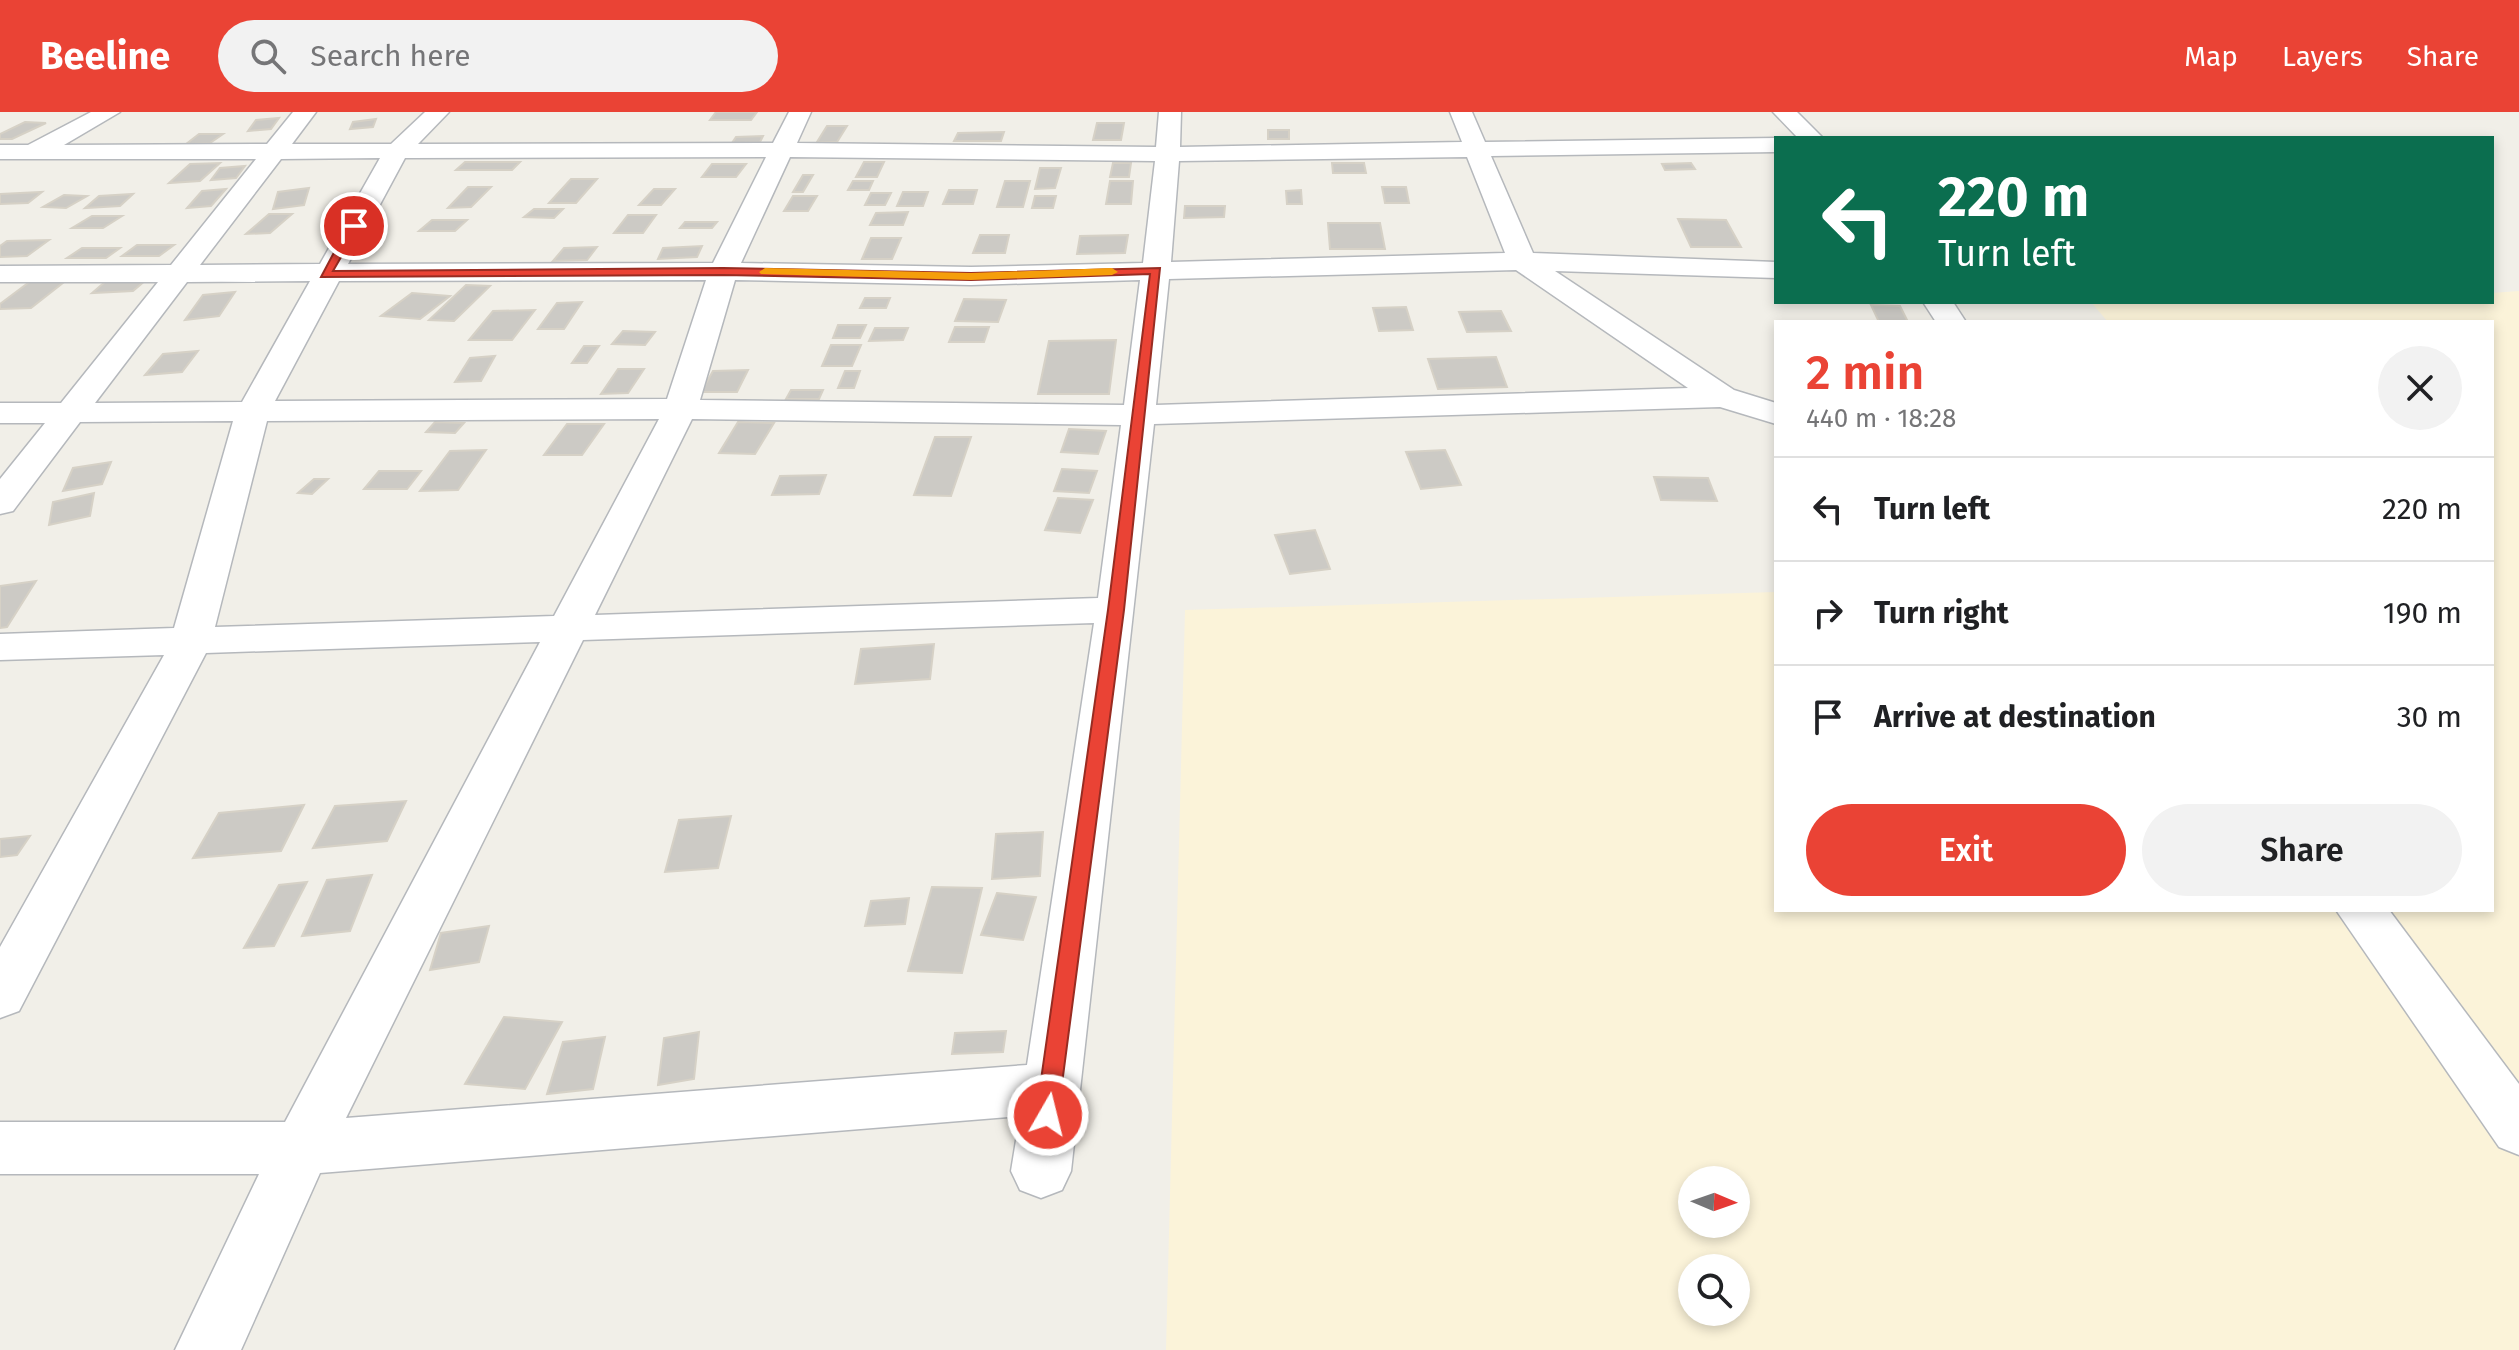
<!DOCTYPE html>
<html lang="en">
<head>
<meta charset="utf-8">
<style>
  :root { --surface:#fff; --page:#f2f2f2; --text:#202124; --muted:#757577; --line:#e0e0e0; --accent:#ea4335 }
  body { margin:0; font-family:"Fira Sans",sans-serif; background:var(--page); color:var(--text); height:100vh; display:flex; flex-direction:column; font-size:30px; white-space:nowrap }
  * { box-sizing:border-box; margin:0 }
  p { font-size:26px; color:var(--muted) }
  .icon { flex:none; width:44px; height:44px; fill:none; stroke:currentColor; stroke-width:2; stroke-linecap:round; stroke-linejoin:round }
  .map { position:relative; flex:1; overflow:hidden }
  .sheet { position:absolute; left:1774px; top:208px; width:720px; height:592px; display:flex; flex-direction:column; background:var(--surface); border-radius:0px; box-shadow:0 4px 12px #0003 }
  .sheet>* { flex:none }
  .guide { position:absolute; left:1774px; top:24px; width:720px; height:168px; border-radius:0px; box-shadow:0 4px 12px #0003; background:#0b6e4f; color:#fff; overflow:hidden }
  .needle { width:52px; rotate:92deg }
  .fabs { position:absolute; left:1678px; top:1054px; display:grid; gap:16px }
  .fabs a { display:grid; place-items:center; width:72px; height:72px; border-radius:50%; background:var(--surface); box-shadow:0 4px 12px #0003; font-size:40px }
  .pin { position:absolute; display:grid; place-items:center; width:68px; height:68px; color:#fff; margin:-34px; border:4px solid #fff; border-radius:50%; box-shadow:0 2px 8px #0007 }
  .me { position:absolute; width:88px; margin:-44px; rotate:8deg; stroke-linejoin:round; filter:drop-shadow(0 0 6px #0008) }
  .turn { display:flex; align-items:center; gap:28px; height:168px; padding:0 32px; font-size:36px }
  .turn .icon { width:104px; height:104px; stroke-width:2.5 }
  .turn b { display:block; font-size:56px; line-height:68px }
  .round { display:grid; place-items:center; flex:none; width:84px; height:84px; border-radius:42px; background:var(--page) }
  .head { display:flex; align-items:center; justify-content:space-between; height:136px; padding:0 32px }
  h1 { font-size:48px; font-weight:600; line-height:60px; color:var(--accent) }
  .button { display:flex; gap:16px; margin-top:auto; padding:16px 32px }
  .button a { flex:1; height:92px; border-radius:48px; background:var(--accent); color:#fff; font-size:32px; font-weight:600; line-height:92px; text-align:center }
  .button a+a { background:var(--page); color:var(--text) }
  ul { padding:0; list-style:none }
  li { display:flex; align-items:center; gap:24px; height:104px; padding:0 32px; border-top:2px solid var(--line) }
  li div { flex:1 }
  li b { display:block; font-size:30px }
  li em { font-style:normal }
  header { display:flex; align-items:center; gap:48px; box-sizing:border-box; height:112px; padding:0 40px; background:var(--accent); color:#fff }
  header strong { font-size:38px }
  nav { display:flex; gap:44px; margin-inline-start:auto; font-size:28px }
  .search { width:560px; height:72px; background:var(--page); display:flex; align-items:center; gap:20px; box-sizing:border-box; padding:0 28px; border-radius:44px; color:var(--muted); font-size:30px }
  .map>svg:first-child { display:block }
  .sand { fill:#fbf3d9; fill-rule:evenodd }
  .building { fill:#cccac5; stroke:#d6d1c6; stroke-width:2 }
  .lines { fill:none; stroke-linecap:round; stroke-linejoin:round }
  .minor-casing { stroke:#b5b8bc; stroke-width:3 }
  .minor { fill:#fff; fill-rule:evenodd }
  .route { fill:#ea4335; stroke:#982c22; stroke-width:2 }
  .slow { fill:#f59e0b }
</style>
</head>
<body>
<header>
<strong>Beeline</strong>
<div class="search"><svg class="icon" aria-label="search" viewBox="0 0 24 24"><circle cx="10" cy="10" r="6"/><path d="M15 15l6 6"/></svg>Search here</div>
<nav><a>Map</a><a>Layers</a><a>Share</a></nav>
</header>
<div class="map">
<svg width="2519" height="1238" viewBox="0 0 2519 1238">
  <rect width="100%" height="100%" fill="#f1efe8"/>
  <path class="sand" d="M2519,179V1238H1166L1185,498L1776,480V798H2492V210H2108L2091,190H2492V181ZM1692,1068H1736V1112H1692ZM1692,1156H1736V1200H1692Z"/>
  <g class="building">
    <polygon points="716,0 757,0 751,8 710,8"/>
    <polygon points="279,6 271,17 248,19 256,8"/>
    <polygon points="376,7 373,15 350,17 353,10"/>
    <polygon points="25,10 46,11 12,27 0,27 0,22"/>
    <polygon points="1097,11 1124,11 1121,28 1093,28"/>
    <polygon points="827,14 847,14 837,30 817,30"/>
    <rect x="1268" y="18" width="21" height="9"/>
    <polygon points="1004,20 1001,29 954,29 958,21"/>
    <polygon points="199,22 223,22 210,31 186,32"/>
    <polygon points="763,24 760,30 732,31 736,25"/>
    <polygon points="465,50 520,50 512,58 456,58"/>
    <polygon points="864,50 884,50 877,65 856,65"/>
    <polygon points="220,51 200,69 169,71 190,52"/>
    <polygon points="1113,51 1131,51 1129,65 1110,65"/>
    <polygon points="1332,51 1364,51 1366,61 1333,61"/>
    <polygon points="1691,51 1695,57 1665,58 1662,52"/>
    <polygon points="712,52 746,52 736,65 702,65"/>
    <polygon points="245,54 236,66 211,68 220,56"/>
    <polygon points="1040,56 1061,56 1055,76 1035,77"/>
    <polygon points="803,63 813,63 803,80 793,80"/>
    <polygon points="571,67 597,67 576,91 549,91"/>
    <polygon points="853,69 873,69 869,78 848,78"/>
    <polygon points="1005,69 1030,69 1023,95 997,95"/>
    <polygon points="1110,69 1133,69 1131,92 1106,92"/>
    <polygon points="468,75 491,75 471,95 448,96"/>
    <polygon points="1382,75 1406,75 1409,91 1385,91"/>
    <polygon points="309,76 304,93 273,97 278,80"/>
    <polygon points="226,77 211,94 187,96 202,79"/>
    <polygon points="654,77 675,77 661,93 639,93"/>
    <polygon points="949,78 977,78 973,92 943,92"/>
    <polygon points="1301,78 1302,92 1287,92 1286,79"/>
    <polygon points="42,80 28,91 0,92 0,82"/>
    <polygon points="903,80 928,80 923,94 897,94"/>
    <polygon points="871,81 891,81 885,93 865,93"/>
    <polygon points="133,82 120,94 85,96 99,84"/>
    <polygon points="64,83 87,84 66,96 43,95"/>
    <polygon points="793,84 817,84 808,99 784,99"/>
    <polygon points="1035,84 1056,84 1053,96 1032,96"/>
    <polygon points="1185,94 1225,94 1224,105 1184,106"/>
    <polygon points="534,97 563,97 554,106 524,105"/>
    <polygon points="908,100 903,113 870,113 876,101"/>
    <polygon points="269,102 292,102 270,121 246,122"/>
    <polygon points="628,103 656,103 643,121 614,121"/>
    <polygon points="92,104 122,104 103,116 72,116"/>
    <polygon points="1678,107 1726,108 1741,135 1691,135"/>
    <polygon points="432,108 467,108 455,119 419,119"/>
    <polygon points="685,110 717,110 712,116 680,116"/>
    <polygon points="1328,111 1380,111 1385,137 1330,137"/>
    <polygon points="980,123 1009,123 1005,141 973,141"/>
    <polygon points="1128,123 1125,141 1077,142 1080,124"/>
    <polygon points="871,126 901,126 892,147 862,147"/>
    <polygon points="49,128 27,144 0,145 0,134 7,129"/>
    <polygon points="137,133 174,133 159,144 122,144"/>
    <polygon points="702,134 697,145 658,147 663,136"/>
    <polygon points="597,135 587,148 553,149 564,136"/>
    <polygon points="82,136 120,136 106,146 67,146"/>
    <polygon points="68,167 31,196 0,197 0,192 32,168"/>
    <polygon points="146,168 133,179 92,181 106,169"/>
    <polygon points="466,173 490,174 454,209 429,208"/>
    <polygon points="235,180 219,204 185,208 203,183"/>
    <polygon points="412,181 450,184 420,207 381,204"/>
    <polygon points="865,186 890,186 886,196 860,196"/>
    <polygon points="964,187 1006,188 998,210 955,209"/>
    <polygon points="582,190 564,217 538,217 557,191"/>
    <polygon points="1871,193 1900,194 1908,210 1879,210"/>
    <polygon points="1406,195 1413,218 1379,219 1373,196"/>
    <polygon points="535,198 512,228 469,228 493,199"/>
    <polygon points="1501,199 1511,219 1467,220 1459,200"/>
    <polygon points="838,213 866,213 860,226 833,226"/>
    <polygon points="955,215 989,215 984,230 949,230"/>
    <polygon points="875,216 908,216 903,228 869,229"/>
    <polygon points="623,219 655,220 645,233 612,232"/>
    <polygon points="1116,228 1109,282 1038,282 1049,229"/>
    <polygon points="831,233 861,233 852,254 822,254"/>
    <polygon points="584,234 599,234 587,251 572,251"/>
    <polygon points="198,239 182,260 145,263 163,242"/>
    <polygon points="495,244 481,269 455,270 470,246"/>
    <polygon points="1496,245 1507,275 1438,277 1428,247"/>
    <polygon points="618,257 644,257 628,281 601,282"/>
    <polygon points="748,258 737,280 701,280 713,259"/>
    <polygon points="845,259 860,259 854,276 838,276"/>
    <polygon points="791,278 823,278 819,287 786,287"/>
    <polygon points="435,310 464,311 455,321 426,320"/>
    <polygon points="738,310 774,311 755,342 719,341"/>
    <polygon points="567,312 604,312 582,343 544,343"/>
    <polygon points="1069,317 1106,319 1098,342 1061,340"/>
    <polygon points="935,325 971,325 951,384 914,383"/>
    <polygon points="486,338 458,378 420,379 450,339"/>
    <polygon points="1445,338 1461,373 1421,377 1406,340"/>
    <polygon points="111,350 102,372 63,379 73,356"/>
    <polygon points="1062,357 1097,359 1089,381 1054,379"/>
    <polygon points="379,359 421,359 407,377 364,377"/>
    <polygon points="826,363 819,382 772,383 780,364"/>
    <polygon points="1654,365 1708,366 1717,389 1661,388"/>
    <polygon points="314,367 328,367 312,382 298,381"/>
    <polygon points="94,381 90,404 49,413 53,390"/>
    <polygon points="1058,386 1093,388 1080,421 1045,418"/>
    <polygon points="1315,418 1330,457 1290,462 1275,423"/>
    <polygon points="36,469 7,515 0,516 0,474"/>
    <polygon points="934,532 930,567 855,572 861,537"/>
    <polygon points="406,689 387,729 313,736 335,694"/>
    <polygon points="304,693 281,739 193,746 219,701"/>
    <polygon points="731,704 718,756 665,760 679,708"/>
    <polygon points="1043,720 1040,764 992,767 996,722"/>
    <polygon points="30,724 17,743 0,745 0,727"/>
    <polygon points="372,763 350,819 302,824 327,768"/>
    <polygon points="307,770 274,834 244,836 279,773"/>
    <polygon points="932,775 982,776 962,861 908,859"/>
    <polygon points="997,781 1036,785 1023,828 981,823"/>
    <polygon points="909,786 905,812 865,814 871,789"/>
    <polygon points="489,814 479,850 430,858 441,821"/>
    <polygon points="504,905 562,910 525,977 465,972"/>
    <polygon points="1006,919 1003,940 952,942 955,921"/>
    <polygon points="699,920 694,967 658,973 664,926"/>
    <polygon points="605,925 593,977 547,982 563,930"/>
  </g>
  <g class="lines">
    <g class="minor-casing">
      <g id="minor">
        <path d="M91,0H120L64,33L267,32L293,0H316L292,32H391L425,0H449L418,32L773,31L789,0H811L797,31L1156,35L1159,0H1181L1180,35L1462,30L1450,0H1472L1485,30L1776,26V40L1491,44L1533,141L1776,150V166L1555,159L1734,278L1776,291V312L1720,295L1154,312L1071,1059L1062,1078L1041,1086L1020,1078L1011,1059L1020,1004L320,1061L241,1238H175L259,1062H0V1010H285L540,530L206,541L19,899L0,906V835L164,543L0,548V522L174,516L233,309L80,310L13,399L0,402V367L45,311H0V291H61L158,170H0V154L171,153L256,47H0V33H28ZM766,45L713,151L348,152L405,46ZM790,45L1155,49L1143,151L971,155L741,151ZM1467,45L1505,141L1171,150L1179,49ZM380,46L320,152L200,153L281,47ZM1516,158L1688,276L1156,293L1169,167ZM706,168L667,287L275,289L339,169ZM735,168L971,173L1140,168L1124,293L700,288ZM310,169L242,290L95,291L187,170ZM659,307L554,504L215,515L267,309ZM692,307L1121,313L1098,486L595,503ZM1094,511L1027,953L346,1006L583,528Z"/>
        <polygon points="1773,0 1797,0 1823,26 1798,26"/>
        <polygon points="1923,190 1953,190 1966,210 1936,210"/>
        <polygon points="2336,798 2389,798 2519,972 2519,1043 2499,1035"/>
      </g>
    </g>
    <use href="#minor" class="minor"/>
  </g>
  <polygon class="route" points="354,110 359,114 333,159 723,156 971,161 1160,156 1124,498 1057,1010 1048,1013 1040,1010 1036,1003 1108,498 1150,162 971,168 723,163 321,165 348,114"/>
  <polygon class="slow" points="765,156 971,161 1112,156 1118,160 1112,163 971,168 761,162 759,160"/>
</svg>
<div class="fabs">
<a><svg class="needle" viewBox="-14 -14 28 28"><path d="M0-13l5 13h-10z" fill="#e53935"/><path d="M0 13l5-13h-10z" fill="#757577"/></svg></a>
<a><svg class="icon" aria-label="search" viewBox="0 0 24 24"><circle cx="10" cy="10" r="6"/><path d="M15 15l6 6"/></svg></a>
</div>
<div class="pin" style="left:354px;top:114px;background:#d93025"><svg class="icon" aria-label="arrive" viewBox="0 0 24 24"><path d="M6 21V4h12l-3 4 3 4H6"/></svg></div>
<svg class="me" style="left:1048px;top:1003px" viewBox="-20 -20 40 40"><circle r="17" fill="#ea4335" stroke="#fff" stroke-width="3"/><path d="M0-11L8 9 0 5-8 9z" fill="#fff"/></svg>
<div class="guide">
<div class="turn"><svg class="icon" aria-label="left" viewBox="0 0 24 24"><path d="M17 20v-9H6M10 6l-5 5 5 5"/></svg><div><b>220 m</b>Turn left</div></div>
</div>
<section class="sheet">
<div class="head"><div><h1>2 min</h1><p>440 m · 18:28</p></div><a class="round"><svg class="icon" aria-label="close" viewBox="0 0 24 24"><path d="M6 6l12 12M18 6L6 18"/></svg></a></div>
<ul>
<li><svg class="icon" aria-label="left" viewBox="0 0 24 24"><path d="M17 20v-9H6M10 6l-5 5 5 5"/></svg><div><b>Turn left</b></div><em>220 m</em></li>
<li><svg class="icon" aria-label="right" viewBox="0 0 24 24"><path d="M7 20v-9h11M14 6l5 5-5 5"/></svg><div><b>Turn right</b></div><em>190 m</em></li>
<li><svg class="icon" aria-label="arrive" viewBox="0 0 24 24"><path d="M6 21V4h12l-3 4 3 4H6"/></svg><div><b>Arrive at destination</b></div><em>30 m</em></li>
</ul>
<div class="button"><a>Exit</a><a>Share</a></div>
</section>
</div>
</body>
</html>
